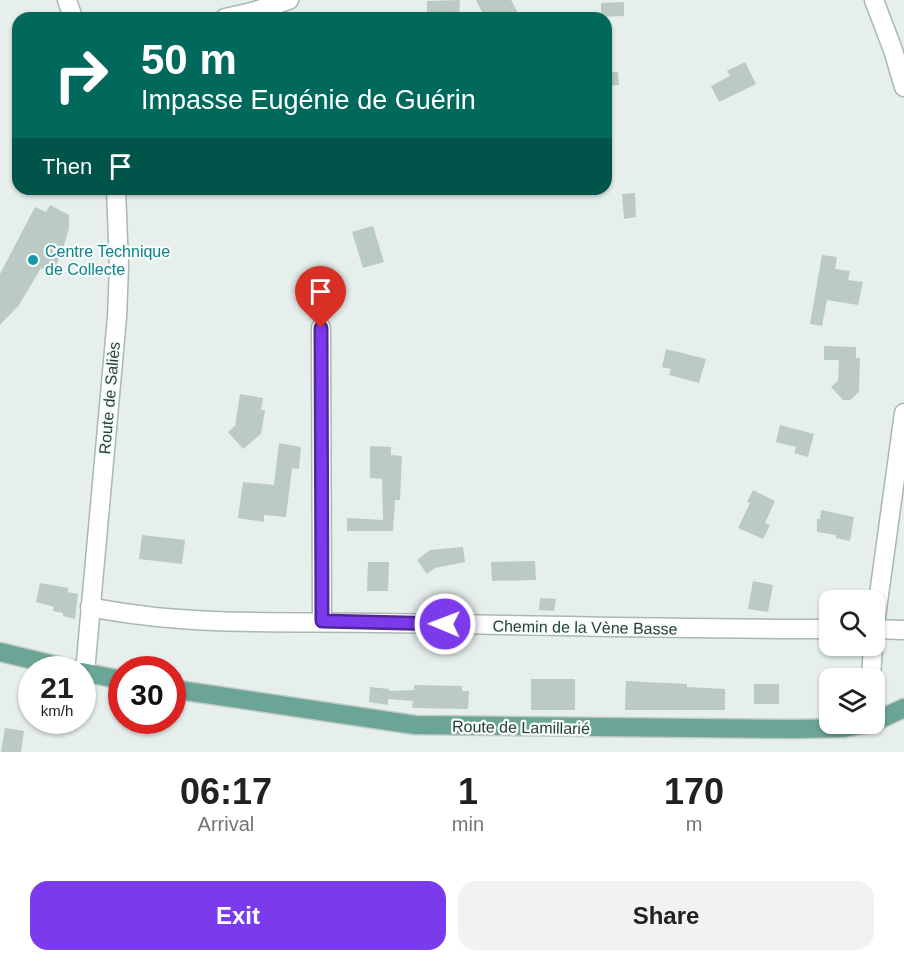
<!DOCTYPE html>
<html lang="en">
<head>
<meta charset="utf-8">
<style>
  :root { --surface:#fff; --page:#f2f2f2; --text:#202124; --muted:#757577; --accent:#7c3aed }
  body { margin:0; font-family:Arial,sans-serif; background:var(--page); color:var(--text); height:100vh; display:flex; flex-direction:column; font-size:22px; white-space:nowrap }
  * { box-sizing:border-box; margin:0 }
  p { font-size:20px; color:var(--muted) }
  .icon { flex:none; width:33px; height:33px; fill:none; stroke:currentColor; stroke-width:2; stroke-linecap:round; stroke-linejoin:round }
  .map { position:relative; height:752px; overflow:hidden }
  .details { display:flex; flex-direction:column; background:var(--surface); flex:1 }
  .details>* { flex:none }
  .hud { position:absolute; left:12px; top:12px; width:600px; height:183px; border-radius:18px; box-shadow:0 2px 4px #0004; background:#00695c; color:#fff; overflow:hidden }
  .buttons { position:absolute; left:819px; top:590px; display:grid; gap:12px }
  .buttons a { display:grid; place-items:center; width:66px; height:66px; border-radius:12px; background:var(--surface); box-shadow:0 2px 4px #0004; font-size:30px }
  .speed { position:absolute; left:18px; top:656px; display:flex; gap:12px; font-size:30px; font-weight:700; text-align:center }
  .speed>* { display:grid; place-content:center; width:78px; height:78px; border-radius:50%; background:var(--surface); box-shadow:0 2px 4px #0004; line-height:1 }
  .speed small { font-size:15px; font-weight:400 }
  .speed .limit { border:9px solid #d22; background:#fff; color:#111 }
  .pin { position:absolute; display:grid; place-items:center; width:51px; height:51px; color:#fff; margin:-62px -26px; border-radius:50% 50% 50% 0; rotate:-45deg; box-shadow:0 0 6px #0007 }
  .pin .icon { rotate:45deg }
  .me { position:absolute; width:66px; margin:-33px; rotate:271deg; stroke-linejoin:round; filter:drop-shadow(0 0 4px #0008) }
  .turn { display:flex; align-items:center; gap:21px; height:126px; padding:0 30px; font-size:27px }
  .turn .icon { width:78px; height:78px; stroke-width:2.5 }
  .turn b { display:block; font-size:42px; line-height:51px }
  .then { display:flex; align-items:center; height:57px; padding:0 30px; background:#0003; gap:12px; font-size:22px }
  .eta { display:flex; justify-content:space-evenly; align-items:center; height:102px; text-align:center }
  .eta b { font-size:36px; font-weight:700; line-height:42px }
  .cta { display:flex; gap:12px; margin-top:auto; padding:12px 30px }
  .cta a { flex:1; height:69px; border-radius:18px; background:var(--accent); color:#fff; font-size:24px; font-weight:700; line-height:69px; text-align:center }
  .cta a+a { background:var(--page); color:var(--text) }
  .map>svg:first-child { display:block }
  .building { fill:#bbcac4 }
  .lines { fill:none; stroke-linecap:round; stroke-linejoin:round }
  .minor-casing { stroke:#a8b8b2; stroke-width:21 }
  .major-casing { stroke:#c2cac8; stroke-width:21 }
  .minor { stroke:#fff; stroke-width:18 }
  .major { stroke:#6aa596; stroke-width:18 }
  .route-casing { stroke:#51269a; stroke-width:15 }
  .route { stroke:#7c3aed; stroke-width:10 }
  .culture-dot { fill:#0f9aa8; stroke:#f7fbf9; stroke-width:2 }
  .labels { text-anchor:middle; stroke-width:4.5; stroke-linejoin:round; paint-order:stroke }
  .culture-label { font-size:16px; fill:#0d838f; stroke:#f7fbf9; text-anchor:start }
  .street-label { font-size:16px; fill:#24423a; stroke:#f7fbf9 }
</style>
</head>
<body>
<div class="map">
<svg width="904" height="752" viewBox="0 0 904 752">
  <rect width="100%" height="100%" fill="#e6efeb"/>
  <g class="building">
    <polygon points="460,0 459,18 427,18 427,1"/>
    <polygon points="476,0 511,0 521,18 485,18"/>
    <polygon points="624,2 624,16 601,17 601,3"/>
    <polygon points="745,62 756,84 719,102 711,86 730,76 727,71"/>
    <polygon points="606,72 618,72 619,85 606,86"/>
    <polygon points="635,193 636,217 624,219 622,194"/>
    <polygon points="50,205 69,215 69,228 62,252 52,274 41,268 19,305 0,325 0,274 35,207 46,212"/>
    <polygon points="373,226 384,262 363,268 352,232"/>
    <polygon points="822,255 837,257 835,269 850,271 848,280 863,282 858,305 827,300 822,326 810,324"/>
    <polygon points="824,346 856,347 856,358 860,358 859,392 850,400 843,400 831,387 838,381 839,360 824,360"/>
    <polygon points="666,349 706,359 699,383 669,375 671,369 662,367"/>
    <polygon points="240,394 263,398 261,410 265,410 261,434 243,449 228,432 235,426"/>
    <polygon points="780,425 814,434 808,457 794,453 796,447 776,442"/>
    <polygon points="279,443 301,447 299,469 292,468 286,517 264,515 264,522 238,518 243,482 274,485"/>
    <polygon points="370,446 391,447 391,455 402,456 400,500 395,500 393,531 347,531 347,518 383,520 382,479 370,478"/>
    <polygon points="753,490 775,501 765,523 770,525 763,539 738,528 750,503 747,502"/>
    <polygon points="821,510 854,517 850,541 836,538 836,535 817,532 817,519 820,519"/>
    <polygon points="142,535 185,540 182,564 139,559"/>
    <polygon points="463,547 465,562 435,568 427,574 417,560 430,550"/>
    <polygon points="535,561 536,580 492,581 491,562"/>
    <polygon points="368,562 389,562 388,591 367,591"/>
    <polygon points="753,581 773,585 768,612 748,609"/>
    <polygon points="40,583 68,588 68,592 78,594 75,619 63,616 63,613 53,611 54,607 36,602"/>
    <polygon points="540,598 556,599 554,611 539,610"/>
    <rect x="531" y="679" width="44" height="31"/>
    <polygon points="626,681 687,684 687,687 725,689 725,710 625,710"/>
    <rect x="754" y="684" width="25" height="20"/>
    <polygon points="414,685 462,686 462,691 469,691 468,709 412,708 413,701 388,699 388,705 369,702 370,687 389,689 389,691 414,690"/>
    <polygon points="5,728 24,731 21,752 1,752"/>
  </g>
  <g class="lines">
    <g class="minor-casing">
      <g id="minor">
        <polyline points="67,0 73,18"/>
        <polyline points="874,0 893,50 904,87"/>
        <polyline points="225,18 252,12 289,0"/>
        <polyline points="321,328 322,622"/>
        <path d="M90,607C188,627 286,621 385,623C533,625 681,629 830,629"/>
        <polyline points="874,629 904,630"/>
        <polyline points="874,631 904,413"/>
        <polyline points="85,672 117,317 119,266 116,189"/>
        <polyline points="871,678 873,645"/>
      </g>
    </g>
    <g class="major-casing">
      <g id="major">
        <polyline points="0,652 71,669"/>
        <polyline points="82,672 122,680"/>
        <polyline points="172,689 415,725 793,729 844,728 871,723"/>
        <polyline points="874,722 904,708"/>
      </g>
    </g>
    <use href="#minor" class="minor"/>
    <use href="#major" class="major"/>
  </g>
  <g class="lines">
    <g class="route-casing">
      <polyline id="route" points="321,328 322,621 445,624"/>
    </g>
    <use href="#route" class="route"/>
  </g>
  <circle class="culture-dot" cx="33" cy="260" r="6"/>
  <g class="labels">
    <g class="culture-label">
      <text x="45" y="257">Centre Technique<tspan x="45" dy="18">de Collecte</tspan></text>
    </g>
    <g class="street-label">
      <text transform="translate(109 398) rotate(-85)" y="6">Route de Saliès</text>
      <text transform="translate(585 627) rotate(1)" y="6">Chemin de la Vène Basse</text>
      <text transform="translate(521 727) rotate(1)" y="6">Route de Lamillarié</text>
    </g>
  </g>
</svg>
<div class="buttons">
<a><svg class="icon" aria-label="search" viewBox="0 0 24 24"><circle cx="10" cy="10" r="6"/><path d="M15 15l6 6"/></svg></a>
<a><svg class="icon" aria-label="layers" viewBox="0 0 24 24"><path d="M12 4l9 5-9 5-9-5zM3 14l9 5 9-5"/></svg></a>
</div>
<div class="speed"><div>21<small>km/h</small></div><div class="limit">30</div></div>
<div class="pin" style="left:321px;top:328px;background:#d93025"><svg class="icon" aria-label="arrive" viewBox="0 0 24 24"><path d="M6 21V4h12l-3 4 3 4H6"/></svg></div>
<svg class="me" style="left:445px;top:624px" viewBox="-20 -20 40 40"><circle r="17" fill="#7c3aed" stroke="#fff" stroke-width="3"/><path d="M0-11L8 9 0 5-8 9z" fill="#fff"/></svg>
<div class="hud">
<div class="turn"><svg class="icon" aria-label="right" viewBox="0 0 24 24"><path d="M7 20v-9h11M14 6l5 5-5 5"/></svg><div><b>50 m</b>Impasse Eugénie de Guérin</div></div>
<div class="then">Then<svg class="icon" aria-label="arrive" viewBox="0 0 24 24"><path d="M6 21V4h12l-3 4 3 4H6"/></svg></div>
</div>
</div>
<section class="details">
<div class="eta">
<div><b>06:17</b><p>Arrival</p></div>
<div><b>1</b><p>min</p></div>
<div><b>170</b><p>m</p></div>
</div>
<div class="cta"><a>Exit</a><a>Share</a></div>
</section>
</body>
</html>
